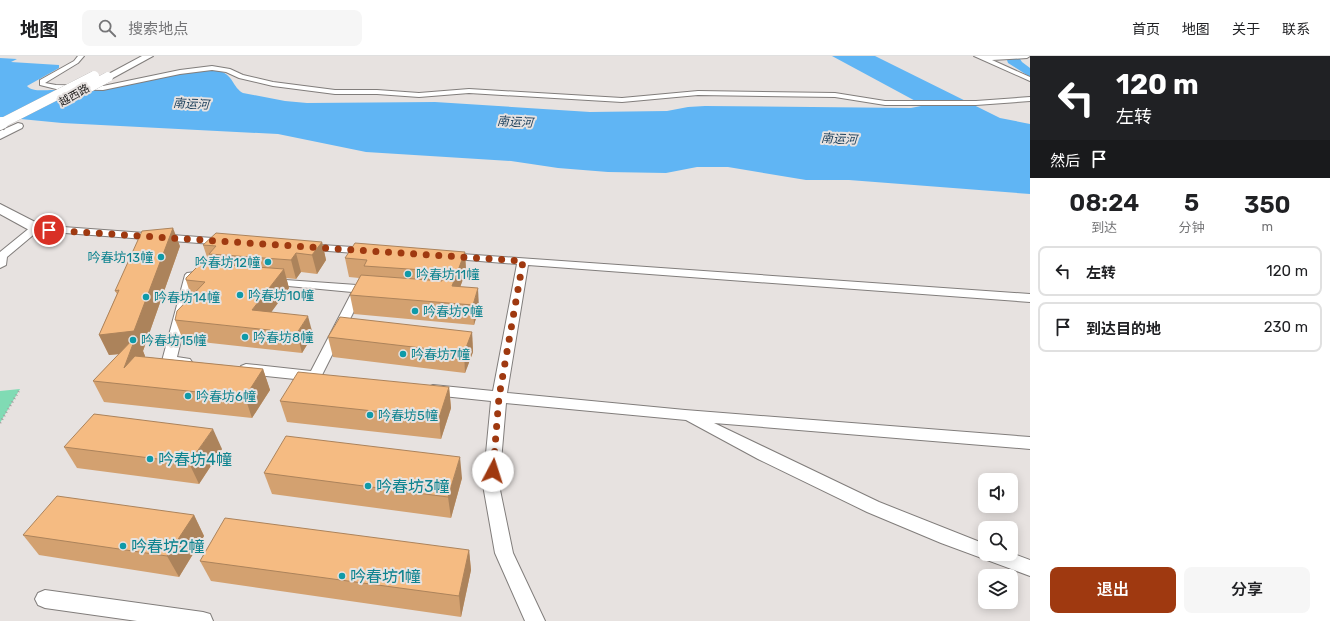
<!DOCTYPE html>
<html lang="zh">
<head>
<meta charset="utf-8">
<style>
  :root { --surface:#fff; --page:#f6f6f6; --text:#202124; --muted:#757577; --line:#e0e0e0; --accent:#9f3910 }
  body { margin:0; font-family:Rubik,"Noto Sans SC",sans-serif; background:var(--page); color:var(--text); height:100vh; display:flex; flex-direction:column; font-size:15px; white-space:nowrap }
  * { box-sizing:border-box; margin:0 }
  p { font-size:13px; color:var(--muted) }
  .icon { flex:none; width:22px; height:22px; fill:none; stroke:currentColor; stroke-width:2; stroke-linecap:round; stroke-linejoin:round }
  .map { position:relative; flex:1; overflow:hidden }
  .details { display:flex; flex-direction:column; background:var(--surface); width:300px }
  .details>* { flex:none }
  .guide { background:#202124; color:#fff; overflow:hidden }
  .tools { position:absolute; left:978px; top:417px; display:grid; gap:8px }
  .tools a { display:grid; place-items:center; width:40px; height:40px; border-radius:8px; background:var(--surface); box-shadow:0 2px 10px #0003; font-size:20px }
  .pin { position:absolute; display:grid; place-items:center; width:34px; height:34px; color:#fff; margin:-17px; border:2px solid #fff; border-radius:50%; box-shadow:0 1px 4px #0007 }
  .me { position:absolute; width:44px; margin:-22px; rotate:5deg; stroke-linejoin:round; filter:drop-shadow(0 0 3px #0008) }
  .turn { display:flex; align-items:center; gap:14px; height:84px; padding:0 20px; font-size:18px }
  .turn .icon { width:52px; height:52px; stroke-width:2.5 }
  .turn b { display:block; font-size:28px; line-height:34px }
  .then { display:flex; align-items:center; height:38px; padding:0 20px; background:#0003; gap:8px; font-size:15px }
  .eta { display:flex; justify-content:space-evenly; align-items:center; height:68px; text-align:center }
  .eta b { font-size:24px; font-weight:600; line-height:28px }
  .action { display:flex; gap:8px; margin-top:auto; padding:8px 20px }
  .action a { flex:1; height:46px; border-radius:8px; background:var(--accent); color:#fff; font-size:16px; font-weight:600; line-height:46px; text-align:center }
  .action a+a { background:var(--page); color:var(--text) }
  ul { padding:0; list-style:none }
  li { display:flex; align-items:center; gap:12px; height:50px; margin:0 8px 6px; padding:0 12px; border:2px solid var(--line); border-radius:8px }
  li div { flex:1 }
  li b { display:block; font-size:15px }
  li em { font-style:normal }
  header { display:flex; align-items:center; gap:24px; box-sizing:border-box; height:56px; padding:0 20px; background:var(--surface); border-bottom:1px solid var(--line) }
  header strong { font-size:19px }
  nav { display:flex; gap:22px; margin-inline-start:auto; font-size:14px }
  .search { width:280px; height:36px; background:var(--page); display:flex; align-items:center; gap:10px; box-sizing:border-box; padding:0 14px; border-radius:8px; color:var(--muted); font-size:15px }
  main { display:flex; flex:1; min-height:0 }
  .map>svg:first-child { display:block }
  .green { fill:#80dbb4 }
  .water { fill:#60b5f4 }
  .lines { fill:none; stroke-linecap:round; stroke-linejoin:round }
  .street-casing { stroke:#817d7b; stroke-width:2 }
  .secondary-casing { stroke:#817d7b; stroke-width:2 }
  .path { stroke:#a4a09e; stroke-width:2.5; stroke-dasharray:1 3; stroke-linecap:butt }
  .street { fill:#fff; fill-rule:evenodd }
  .secondary { fill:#fff; fill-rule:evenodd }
  .secondary-bridge-far1-casing { stroke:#817d7b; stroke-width:10; stroke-linecap:butt }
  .secondary-bridge-casing { stroke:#817d7b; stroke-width:14; stroke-linecap:butt }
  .secondary-bridge-far1 { stroke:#fff; stroke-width:10 }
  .secondary-bridge { stroke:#fff; stroke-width:12 }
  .wall { fill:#d3a170 }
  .shaded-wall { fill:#ac835b }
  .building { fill:#f5bb82; stroke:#ac835b }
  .route { stroke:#9f3910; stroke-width:7; stroke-dasharray:0 12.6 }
  .culture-dot { fill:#0f9aa8; stroke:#e7e2e0; stroke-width:1.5 }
  .labels { text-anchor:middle; stroke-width:4; stroke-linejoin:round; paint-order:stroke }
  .far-street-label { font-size:11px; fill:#292726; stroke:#e7e2e0 }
  .far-water-label { font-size:12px; font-style:italic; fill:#1f425d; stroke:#e7e2e0 }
  .culture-label { font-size:13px; fill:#0d838f; stroke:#e7e2e0; text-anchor:start }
  .near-culture-label { font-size:16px; fill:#0d838f; stroke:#e7e2e0; text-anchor:start }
</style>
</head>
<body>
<header>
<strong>地图</strong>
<div class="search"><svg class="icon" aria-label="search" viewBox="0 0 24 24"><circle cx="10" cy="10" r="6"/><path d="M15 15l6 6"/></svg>搜索地点</div>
<nav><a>首页</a><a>地图</a><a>关于</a><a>联系</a></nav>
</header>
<main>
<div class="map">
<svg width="1030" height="565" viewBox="0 0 1030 565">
  <rect width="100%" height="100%" fill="#e7e2e0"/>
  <polygon class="green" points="20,333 0,367 0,335"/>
  <g class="water">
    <path d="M832,0H875L1000,62L1030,68V138L849,124H806L728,111H697L666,117L608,116L558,112L511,105L366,96L278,78L62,67L0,61V2L17,3L11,6L59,9V12L27,30C32,36 45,34 53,34C74,35 96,35 117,31C149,26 187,10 219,15C233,18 233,32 243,37L285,45L307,47L435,46L590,56L667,55L688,51L705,50L911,52L921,50V48Z"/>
    <polygon points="1018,0 1022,6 1030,12 1030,21 1008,7 1007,4"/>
  </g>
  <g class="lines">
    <g class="street-casing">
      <g id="street">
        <polygon points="78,0 84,0 78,7 45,27 56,29 103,30 180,14 212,10 230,13 243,19 273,26 335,34 377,34 419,37 469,33 622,42 698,35 835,37 885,45 976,45 1030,41 1030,45 976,49 885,49 835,41 698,39 622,46 469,37 419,41 377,38 335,38 273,30 239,22 226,16 212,14 180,18 103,34 56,33 40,29 40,24 74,5"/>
        <polygon points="974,0 1030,0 1027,2 992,4 1030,21 1030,25"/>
        <polygon points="36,169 226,183 231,186 226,189 38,175 7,201 6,209 0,212 0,196 32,170"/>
        <polygon points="306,188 368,192 373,195 368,198 302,193 301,191"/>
        <polygon points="447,197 1030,238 1030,246 528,209 507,337 685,354 1030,381 1030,393 714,367 879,446 985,488 985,498 1011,497 1030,504 1030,520 941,487 867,456 758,403 686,364 506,347 499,429 513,497 545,565 525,565 495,497 483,429 491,345 433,339 428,337 426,334 428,331 433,329 493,335 517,208 443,202 441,200"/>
        <polygon points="196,216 202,219 196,222 177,301 190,303 192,306 190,309 185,310 164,308 162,305 185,219 187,217"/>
        <polygon points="271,223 371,230 377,234 371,238 363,237 320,323 314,325 246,318 241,316 239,313 241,310 246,308 311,315 352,236 267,228 265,226 267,224"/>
        <polygon points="45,534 203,556 210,558 213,565 137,565 45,552 38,549 35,543 38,537"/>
      </g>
    </g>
    <g class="secondary-casing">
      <g id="secondary">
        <polygon points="142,0 153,0 111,23 105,23 103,21"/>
        <polygon points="18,67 22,68 23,70 22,72 0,83 0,75"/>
        <polygon points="0,148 41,169 43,172 41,175 31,175 0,158"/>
      </g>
    </g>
    <polyline class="path" points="0,367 20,333"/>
    <use href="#street" class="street"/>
    <use href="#secondary" class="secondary"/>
    <g class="secondary-bridge-far1-casing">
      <g id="secondary-bridge-far1">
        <polyline points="84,34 108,21"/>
        <polyline points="0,68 94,20"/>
      </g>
    </g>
    <g class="secondary-bridge-casing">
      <polyline id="secondary-bridge" points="0,68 2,67"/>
    </g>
    <use href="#secondary-bridge-far1" class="secondary-bridge-far1"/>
    <use href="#secondary-bridge" class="secondary-bridge"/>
  </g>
  <g class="wall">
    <polygon points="322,186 326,204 317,218 301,216 296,223 286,222 289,232 271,256 313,279 302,297 183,284 175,264 191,240 186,224 209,207 203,189"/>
    <polygon points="180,190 143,295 145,300 145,301 263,313 270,334 252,362 104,346 93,325 119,298 109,299 99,279 117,238 115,235"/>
    <polygon points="465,196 466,215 460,231 479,252 474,269 354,258 350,239 359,222 349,221 345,202"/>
    <polygon points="472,276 473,296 465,317 333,301 328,281"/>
    <polygon points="449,331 451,352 441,383 287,366 280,345"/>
    <polygon points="64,391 222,393 199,428 77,412"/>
    <polygon points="264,417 462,422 451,462 272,438"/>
    <polygon points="194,459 204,480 179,521 39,499 23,479"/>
    <polygon points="469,494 471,514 461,561 211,525 200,505"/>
  </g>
  <g class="shaded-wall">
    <polygon points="173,172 180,190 143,295 145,300 135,330 124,312 130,297 109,299 99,279"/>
    <polygon points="322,186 326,204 317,218 312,199"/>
    <polygon points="465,196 466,215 454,248 452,230"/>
    <polygon points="296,197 301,216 296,223 291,204"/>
    <polygon points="284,213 289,232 259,273 252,254"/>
    <polygon points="478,232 479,252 474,269 473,249"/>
    <polygon points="308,260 313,279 302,297 297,277"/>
    <polygon points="472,276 473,296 465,317 464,297"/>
    <polygon points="263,313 270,334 252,362 245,341"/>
    <polygon points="449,331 451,352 441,383 439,362"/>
    <polygon points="213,373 222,393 199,428 189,407"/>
    <polygon points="460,401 462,422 451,462 448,441"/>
    <polygon points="194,459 204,480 179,521 167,500"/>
    <polygon points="469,494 471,514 461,561 459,540"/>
  </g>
  <g class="building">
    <polygon points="173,172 134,275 99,279 119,234 115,235 142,175"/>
    <polygon points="216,177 322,186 312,199 296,197 291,204 209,198 216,190 203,189"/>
    <polygon points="355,187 465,196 452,230 478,232 473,249 350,239 361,219 442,225 446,221 438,215 364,210 367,204 345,202"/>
    <polygon points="201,207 284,213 252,254 308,260 297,277 175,264 177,255 205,226 186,224 186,222"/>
    <polygon points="340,261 472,276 464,297 328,281"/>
    <polygon points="136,280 124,312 135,300 263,313 245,341 93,325"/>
    <polygon points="298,316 449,331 439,362 280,345"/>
    <polygon points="94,358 213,373 189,407 64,391"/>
    <polygon points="286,380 460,401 448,441 264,417"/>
    <polygon points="57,440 194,459 167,500 23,479"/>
    <polygon points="225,462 469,494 459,540 200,505"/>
  </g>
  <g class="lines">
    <polyline class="route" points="49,174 523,205 499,341 493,415"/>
  </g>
  <g class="culture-dot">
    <circle cx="161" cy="201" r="4"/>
    <circle cx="268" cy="206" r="4"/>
    <circle cx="408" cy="218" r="4"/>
    <circle cx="240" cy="239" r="4"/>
    <circle cx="146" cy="241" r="4"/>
    <circle cx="415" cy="255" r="4"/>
    <circle cx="245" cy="281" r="4"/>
    <circle cx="133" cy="284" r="4"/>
    <circle cx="403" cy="298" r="4"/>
    <circle cx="188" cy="340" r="4"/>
    <circle cx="370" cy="359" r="4"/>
    <circle cx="150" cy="403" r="4"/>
    <circle cx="368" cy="430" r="4"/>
    <circle cx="123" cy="490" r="4"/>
    <circle cx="342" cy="520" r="4"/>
  </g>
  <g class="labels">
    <g class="far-street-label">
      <text transform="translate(74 39) rotate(-29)" y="4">越西路</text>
    </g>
    <g class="far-water-label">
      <text transform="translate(191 48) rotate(3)" y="4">南运河</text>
      <text transform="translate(515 66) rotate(3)" y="4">南运河</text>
      <text transform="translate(839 83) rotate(3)" y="4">南运河</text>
    </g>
    <g class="culture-label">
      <text x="153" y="206" text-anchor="end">吟春坊13幢</text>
      <text x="260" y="211" text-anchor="end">吟春坊12幢</text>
      <text x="416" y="223">吟春坊11幢</text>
      <text x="248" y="244">吟春坊10幢</text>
      <text x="154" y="246">吟春坊14幢</text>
      <text x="423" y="260">吟春坊9幢</text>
      <text x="253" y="286">吟春坊8幢</text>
      <text x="141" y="289">吟春坊15幢</text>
      <text x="411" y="303">吟春坊7幢</text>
      <text x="196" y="345">吟春坊6幢</text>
      <text x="378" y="364">吟春坊5幢</text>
    </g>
    <g class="near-culture-label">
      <text x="158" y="409">吟春坊4幢</text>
      <text x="376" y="436">吟春坊3幢</text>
      <text x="131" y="496">吟春坊2幢</text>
      <text x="350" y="526">吟春坊1幢</text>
    </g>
  </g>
</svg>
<div class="tools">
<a><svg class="icon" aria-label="sound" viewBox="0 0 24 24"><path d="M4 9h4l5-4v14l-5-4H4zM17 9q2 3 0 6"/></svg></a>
<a><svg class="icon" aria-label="search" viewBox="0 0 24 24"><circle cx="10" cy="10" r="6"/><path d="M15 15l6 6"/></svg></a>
<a><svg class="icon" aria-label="layers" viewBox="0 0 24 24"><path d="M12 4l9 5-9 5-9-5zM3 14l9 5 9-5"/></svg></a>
</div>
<div class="pin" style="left:49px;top:174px;background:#d93025"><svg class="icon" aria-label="arrive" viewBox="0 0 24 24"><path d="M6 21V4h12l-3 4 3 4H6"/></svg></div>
<svg class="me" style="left:493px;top:415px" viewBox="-20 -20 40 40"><circle r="19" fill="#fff"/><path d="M0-13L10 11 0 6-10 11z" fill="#9f3910"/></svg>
</div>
<section class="details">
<div class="guide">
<div class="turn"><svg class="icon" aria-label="left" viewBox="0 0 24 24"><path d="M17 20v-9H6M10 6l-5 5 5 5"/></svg><div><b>120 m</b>左转</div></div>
<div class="then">然后<svg class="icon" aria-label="arrive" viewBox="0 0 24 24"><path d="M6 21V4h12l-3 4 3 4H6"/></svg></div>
</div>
<div class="eta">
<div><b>08:24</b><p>到达</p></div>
<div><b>5</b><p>分钟</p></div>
<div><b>350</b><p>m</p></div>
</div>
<ul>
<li><svg class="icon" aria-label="left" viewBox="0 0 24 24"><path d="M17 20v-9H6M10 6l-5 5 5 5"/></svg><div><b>左转</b></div><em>120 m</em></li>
<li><svg class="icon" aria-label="arrive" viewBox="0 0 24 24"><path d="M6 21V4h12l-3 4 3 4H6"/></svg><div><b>到达目的地</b></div><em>230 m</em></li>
</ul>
<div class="action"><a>退出</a><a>分享</a></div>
</section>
</main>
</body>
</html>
